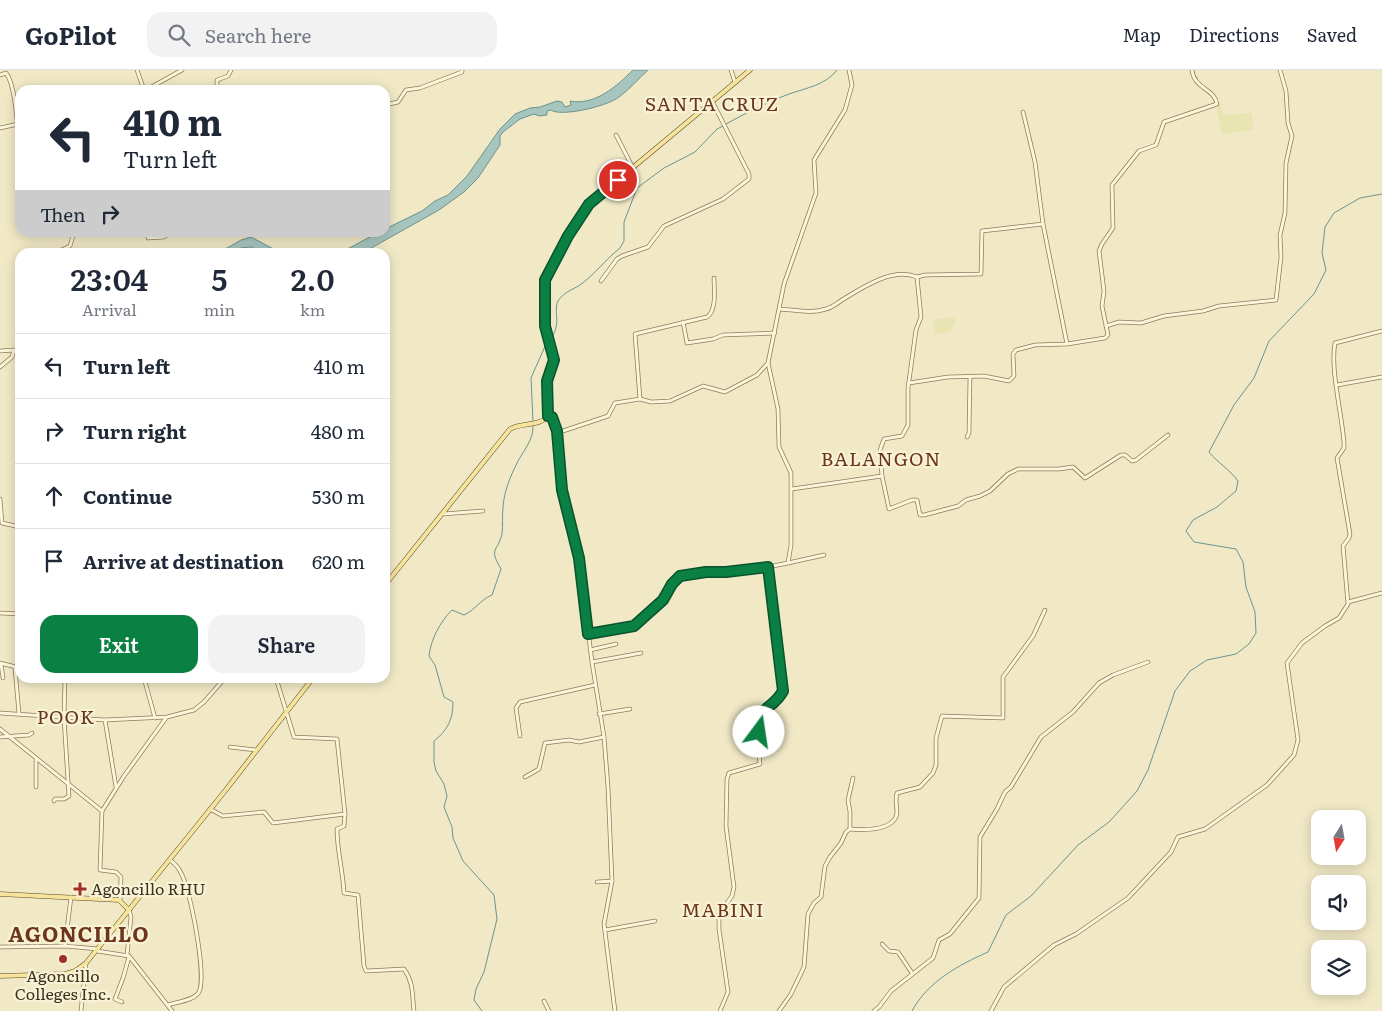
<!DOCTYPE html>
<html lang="en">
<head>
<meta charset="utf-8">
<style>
  :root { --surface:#fff; --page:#f2f2f3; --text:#1f2937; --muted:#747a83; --line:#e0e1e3; --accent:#0b8043 }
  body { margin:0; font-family:Literata,serif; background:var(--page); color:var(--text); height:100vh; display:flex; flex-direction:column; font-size:19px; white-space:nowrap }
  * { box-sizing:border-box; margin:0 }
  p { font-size:16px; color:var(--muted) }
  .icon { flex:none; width:28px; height:28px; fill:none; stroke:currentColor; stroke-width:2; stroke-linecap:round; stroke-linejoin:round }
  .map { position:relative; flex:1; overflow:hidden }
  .details { position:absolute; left:15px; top:178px; width:375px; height:435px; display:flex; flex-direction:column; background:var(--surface); border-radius:15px; box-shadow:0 2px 12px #0003 }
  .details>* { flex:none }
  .hud { position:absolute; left:15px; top:15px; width:375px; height:152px; border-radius:15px; box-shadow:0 2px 12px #0003; background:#fff; color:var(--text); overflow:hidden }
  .needle { width:32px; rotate:191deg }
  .buttons { position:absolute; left:1311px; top:740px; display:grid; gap:10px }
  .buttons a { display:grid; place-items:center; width:55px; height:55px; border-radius:10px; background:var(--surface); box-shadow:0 2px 12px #0003; font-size:25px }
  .pin { position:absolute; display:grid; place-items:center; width:42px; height:42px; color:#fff; margin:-21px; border:2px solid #fff; border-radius:50%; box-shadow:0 1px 5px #0007 }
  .me { position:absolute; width:55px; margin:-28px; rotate:14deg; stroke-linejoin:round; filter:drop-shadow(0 0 4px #0008) }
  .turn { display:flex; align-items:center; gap:18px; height:105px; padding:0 25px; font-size:22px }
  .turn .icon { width:65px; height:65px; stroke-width:2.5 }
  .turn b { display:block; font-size:35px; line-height:42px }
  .then { display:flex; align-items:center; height:48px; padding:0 25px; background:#0003; gap:10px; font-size:19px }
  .eta { display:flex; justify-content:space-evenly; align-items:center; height:85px; text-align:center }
  .eta b { font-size:30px; font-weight:600; line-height:35px }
  .button { display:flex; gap:10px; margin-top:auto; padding:10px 25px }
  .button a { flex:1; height:58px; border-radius:15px; background:var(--accent); color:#fff; font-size:20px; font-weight:600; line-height:58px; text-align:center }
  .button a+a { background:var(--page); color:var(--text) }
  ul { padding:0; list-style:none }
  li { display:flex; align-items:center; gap:15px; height:65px; padding:0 25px; border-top:1px solid var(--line) }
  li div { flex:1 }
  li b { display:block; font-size:19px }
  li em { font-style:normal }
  header { display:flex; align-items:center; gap:30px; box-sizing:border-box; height:70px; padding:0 25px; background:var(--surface); border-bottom:1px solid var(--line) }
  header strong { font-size:24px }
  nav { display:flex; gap:28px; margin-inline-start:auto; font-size:18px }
  .search { width:350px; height:45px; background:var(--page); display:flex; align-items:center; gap:12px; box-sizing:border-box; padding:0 18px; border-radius:15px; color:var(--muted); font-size:19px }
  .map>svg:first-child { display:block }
  .farmland { fill:#e8e5b2 }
  .water { fill:#a7c5bf; stroke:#6d948e }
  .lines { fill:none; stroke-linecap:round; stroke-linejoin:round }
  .stream { stroke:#6d948e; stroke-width:1 }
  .minor-casing { stroke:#8e7b5a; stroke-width:4.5 }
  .major-casing { stroke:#5c482e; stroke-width:5 }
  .minor { stroke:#fbf5da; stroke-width:3 }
  .major { stroke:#f6e49c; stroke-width:4 }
  .route-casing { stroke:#07532c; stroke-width:12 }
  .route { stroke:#0b8043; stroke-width:9 }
  .poi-dot { fill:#a23125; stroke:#f8f2d6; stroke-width:2 }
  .labels { text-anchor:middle; stroke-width:4.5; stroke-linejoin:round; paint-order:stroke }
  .poi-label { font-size:16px; fill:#3e311e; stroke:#f8f2d6; text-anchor:start }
  .quarter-label { font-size:19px; letter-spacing:1px; fill:#6d351b; stroke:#f8f2d6 }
  .district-label { font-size:21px; font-weight:bold; letter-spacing:1px; fill:#6d351b; stroke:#f8f2d6 }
</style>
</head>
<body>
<header>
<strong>GoPilot</strong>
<div class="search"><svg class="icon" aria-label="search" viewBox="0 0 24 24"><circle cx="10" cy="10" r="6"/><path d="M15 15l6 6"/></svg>Search here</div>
<nav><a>Map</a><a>Directions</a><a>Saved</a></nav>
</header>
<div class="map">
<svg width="1382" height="941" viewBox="0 0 1382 941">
  <rect width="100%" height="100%" fill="#f1e9c6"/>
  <g class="farmland">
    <polygon points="1221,34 1223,45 1252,43 1253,60 1222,64 1217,38"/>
    <polygon points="954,247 956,253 952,256 951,262 935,264 934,250"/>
  </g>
  <g class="water">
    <path d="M633,0H648C638,9 629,20 619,27C606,37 560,47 551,40L547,41V45L539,46L534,44L520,49L503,62L500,66V75L478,108L464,122L439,140L364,182H342L377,163L385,162V159L422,141L435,131L448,125L467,106L500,59L515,44L530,38L540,37L557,31L562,32L565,37L571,35L570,31C595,36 617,16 633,0Z"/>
    <polygon points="251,167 279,182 263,182 251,177 241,178 235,182 220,182 241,170"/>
  </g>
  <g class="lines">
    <g class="stream">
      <path d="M726,54C746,43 768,32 789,24C806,18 826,15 837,0"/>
      <path d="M551,268C562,254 553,241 558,231C564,222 572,220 580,215C594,205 606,189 620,178L624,171V152L637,118L664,98L695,82L717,59L723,56"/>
      <polyline points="533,351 531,308 546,274"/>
      <path d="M482,941L474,930L476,919L484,902L497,849L494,825L463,791L453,768L452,757L444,737L447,726L444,714L436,701L434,692V671C448,660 453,649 453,632L444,627L435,595L429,586C431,569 440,552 452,540L464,545C475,540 480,530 492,525L501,499C488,477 498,482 502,464C503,455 502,446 503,437C504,422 510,407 517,393C523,381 534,370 533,355"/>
      <path d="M912,941C928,911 959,895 988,882L1006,845L1031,826L1078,775L1109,752L1137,721L1148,700L1175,621L1190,601L1207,590L1236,584L1249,574L1256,563L1255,542L1246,517L1243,492L1236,479L1194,472L1186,461L1193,450L1217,437L1236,421L1238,411C1229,399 1218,393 1209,382L1234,335L1254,308L1269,271L1314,224L1326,200L1322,183L1325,157L1334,143L1360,128L1382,124"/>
    </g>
    <g class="minor-casing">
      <g id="minor">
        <polyline points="137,0 144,20"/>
        <polyline points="731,0 735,12"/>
        <path d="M0,5L6,3C17,17 18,69 20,88"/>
        <polyline points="146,20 182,0"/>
        <polyline points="217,20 217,10 228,6 231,0"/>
        <polyline points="385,35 398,32 406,20 420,18 462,2 462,0"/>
        <path d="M1023,42L1035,92L1043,154L1067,274L1105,268L1108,265L1102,236L1104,221L1099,181L1102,174L1113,158L1112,115L1139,81L1156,75L1164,52L1217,34C1214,18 1194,19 1192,0"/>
        <polyline points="0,58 18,54"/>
        <polyline points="616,65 633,98"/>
        <polyline points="1043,154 982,161 981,204 925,205 917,207 921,247 916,260 908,318 908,355 902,366 884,369 880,380 882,406 889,439 912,430 917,430 920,445 924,445 958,436 966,430 980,426 990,421 1008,404 1018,399 1059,399 1073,397 1085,408 1121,385 1125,385 1132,391 1136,390 1168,365"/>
        <polyline points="148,168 164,167 171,162"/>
        <polyline points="57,182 70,176 74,162"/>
        <polyline points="601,211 617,189 622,186 648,177 664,156 723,129 749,109 749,104 712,31"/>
        <path d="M780,239C795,240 811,244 826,239C832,238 837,233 842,230C863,217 893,197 917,207"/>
        <polyline points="683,252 687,273 713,269 723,265 775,263"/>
        <polyline points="1106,256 1119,252 1141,253 1164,246 1203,241 1219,236 1276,230 1281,187 1280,165 1285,143 1286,93 1292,66 1288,53 1286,21 1280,0"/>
        <polyline points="0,281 14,280 12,287 0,297"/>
        <polyline points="909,313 948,307 984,306 1009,311 1014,306 1013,284 1016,280 1035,275 1067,274"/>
        <polyline points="1337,315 1382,307"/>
        <path d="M640,329L635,264L707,247C717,240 714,220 714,208"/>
        <polyline points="548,345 552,347 557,361 562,420 579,488 592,592 604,667 608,717 612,811 604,854 615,941"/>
        <polyline points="557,363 608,346 615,333 640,329 651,332 670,331 703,316 725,322 757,305 768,293"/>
        <polyline points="967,367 969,363 970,306"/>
        <polyline points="792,419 882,406"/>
        <polyline points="0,429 2,453 20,457"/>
        <polyline points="443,444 483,441"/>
        <polyline points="788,493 824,485"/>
        <polyline points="1348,532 1382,523"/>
        <polyline points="0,543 20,544"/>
        <polyline points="588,565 634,556 663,530 672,514 680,506 706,502 726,502 768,497 788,493 791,475 791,403 779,377 778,339 768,293 784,214 816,123 814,90 845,40 852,15 849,0"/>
        <polyline points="590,580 616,574"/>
        <polyline points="592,592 641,583"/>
        <polyline points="0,593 20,598"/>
        <polyline points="1,594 3,608"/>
        <polyline points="15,598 19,644"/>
        <polyline points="144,608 155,648"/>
        <path d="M276,608L294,667L337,669L345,744L344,756L337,759C337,781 343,801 344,823L358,825L364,896L366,901L404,899C414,913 412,925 414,941"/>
        <polyline points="0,643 105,650 167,647 194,640 204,632 225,608"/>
        <polyline points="599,644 630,639"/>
        <polyline points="105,650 116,717"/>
        <polyline points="0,659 102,741 100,800 116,802 121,807 120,831"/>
        <polyline points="520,666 516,638 520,632 595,615"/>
        <polyline points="0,667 29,665 32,663"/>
        <polyline points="230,677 256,680"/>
        <polyline points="525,707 539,699 545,673 569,670 579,672 604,667"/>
        <polyline points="36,717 36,690"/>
        <polyline points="54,731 55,729 64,729 69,726 64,648 65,608"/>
        <polyline points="210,739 223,746 264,742 273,753 345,744"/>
        <polyline points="102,741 124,706 166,648"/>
        <path d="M850,759C862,760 889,761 896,747C899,741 894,731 897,723L920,717L933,703L936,695V668L942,646L1003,648V607L1033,566L1045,540"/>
        <polyline points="597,812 612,811"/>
        <polyline points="605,860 655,851"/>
        <polyline points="882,874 889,881 898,882 912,903"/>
        <polyline points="65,876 71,827"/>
        <polyline points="0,877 65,876 98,879"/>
        <polyline points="97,881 129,886 172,941"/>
        <polyline points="127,885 131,847 129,840"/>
        <polyline points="544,931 549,941"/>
        <polyline points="122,932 115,929 123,908 129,887"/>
        <path d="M168,935C177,932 195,930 199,922C207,906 190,816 180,801C178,797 174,793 170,790"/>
        <polyline points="81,941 86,893"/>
        <path d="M720,941L728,922L719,859V844L732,826L734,817L726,756L727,709L729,703L760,694C759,681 755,651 762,641C768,633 777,631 783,621L768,497"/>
        <polyline points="779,941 791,924 804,897 808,844 814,833 821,827 825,796 830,787 841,773 846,762 850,759 850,742 848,730 853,708"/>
        <polyline points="874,941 879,937 891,921 933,888 939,870 950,864 979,828 980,767 997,739 1005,722 1011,717 1041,667 1073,642 1099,613 1113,605 1148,592"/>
        <path d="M991,941L1004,917L1054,875L1076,864L1128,828L1171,782L1178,767L1205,759L1267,715L1294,685L1298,670L1287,593L1302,573L1325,556L1339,548L1348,534L1343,476L1349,468L1350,464L1337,388L1344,378V373C1342,344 1330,299 1335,273L1382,261"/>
      </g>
    </g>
    <g class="major-casing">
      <g id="major">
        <path d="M385,515L510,359C521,352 542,357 548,345L547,311L554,290L545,256V210L568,166L589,134L750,0"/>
        <polyline points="0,824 119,830 129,840"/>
        <polyline points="0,906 65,904 75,901 86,893 225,721 313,608"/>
      </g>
    </g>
    <use href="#minor" class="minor"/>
    <use href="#major" class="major"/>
  </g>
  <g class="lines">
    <g class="route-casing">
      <path id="route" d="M618,110L589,134L568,166L545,210V256L554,290L547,311L548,346L552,347L557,361L562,420L579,488L588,564L634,556L663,530L672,514L680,506L706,502H726L768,497L783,621C772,641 758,634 759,662"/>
    </g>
    <use href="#route" class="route"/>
  </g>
  <g class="poi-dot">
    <path d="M77.5 811.5h5v5h5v5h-5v5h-5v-5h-5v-5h5z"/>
    <circle cx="63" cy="889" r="5"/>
  </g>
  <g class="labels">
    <g class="poi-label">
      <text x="91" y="825">Agoncillo RHU</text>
      <text x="63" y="912" text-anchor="middle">Agoncillo<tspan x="63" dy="18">Colleges Inc.</tspan></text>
    </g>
    <g class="quarter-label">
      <text x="712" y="41">SANTA CRUZ</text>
      <text x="881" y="396">BALANGON</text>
      <text x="66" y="654">POOK</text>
      <text x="723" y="847">MABINI</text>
    </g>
    <g class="district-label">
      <text x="79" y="872">AGONCILLO</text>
    </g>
  </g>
</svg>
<div class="buttons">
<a><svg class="needle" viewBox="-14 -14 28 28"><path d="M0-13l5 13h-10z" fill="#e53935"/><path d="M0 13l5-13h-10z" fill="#747a83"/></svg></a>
<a><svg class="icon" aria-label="sound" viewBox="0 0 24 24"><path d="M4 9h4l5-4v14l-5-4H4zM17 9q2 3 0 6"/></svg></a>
<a><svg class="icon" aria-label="layers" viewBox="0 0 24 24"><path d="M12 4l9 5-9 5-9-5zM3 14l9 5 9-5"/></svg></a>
</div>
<div class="pin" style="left:618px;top:110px;background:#d93025"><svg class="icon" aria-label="arrive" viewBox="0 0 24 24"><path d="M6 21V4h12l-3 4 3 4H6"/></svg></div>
<svg class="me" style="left:759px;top:662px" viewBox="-20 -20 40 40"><circle r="19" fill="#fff"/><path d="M0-13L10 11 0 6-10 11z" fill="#0b8043"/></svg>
<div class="hud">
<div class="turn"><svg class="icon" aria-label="left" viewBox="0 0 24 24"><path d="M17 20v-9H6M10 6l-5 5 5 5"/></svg><div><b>410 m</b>Turn left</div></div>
<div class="then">Then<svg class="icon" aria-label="right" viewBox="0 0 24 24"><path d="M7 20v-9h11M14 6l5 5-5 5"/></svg></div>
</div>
<section class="details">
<div class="eta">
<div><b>23:04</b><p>Arrival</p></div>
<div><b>5</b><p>min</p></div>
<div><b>2.0</b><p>km</p></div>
</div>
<ul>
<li><svg class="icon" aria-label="left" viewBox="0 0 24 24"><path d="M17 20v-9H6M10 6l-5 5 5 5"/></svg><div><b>Turn left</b></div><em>410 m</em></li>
<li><svg class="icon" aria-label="right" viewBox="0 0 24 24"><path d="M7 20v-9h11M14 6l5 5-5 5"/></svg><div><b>Turn right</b></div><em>480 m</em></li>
<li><svg class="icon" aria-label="ahead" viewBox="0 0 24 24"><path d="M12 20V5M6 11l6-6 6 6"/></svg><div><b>Continue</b></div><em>530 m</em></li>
<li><svg class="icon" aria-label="arrive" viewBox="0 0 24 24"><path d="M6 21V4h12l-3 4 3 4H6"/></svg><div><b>Arrive at destination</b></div><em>620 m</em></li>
</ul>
<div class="button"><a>Exit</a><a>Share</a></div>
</section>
</div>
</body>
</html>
